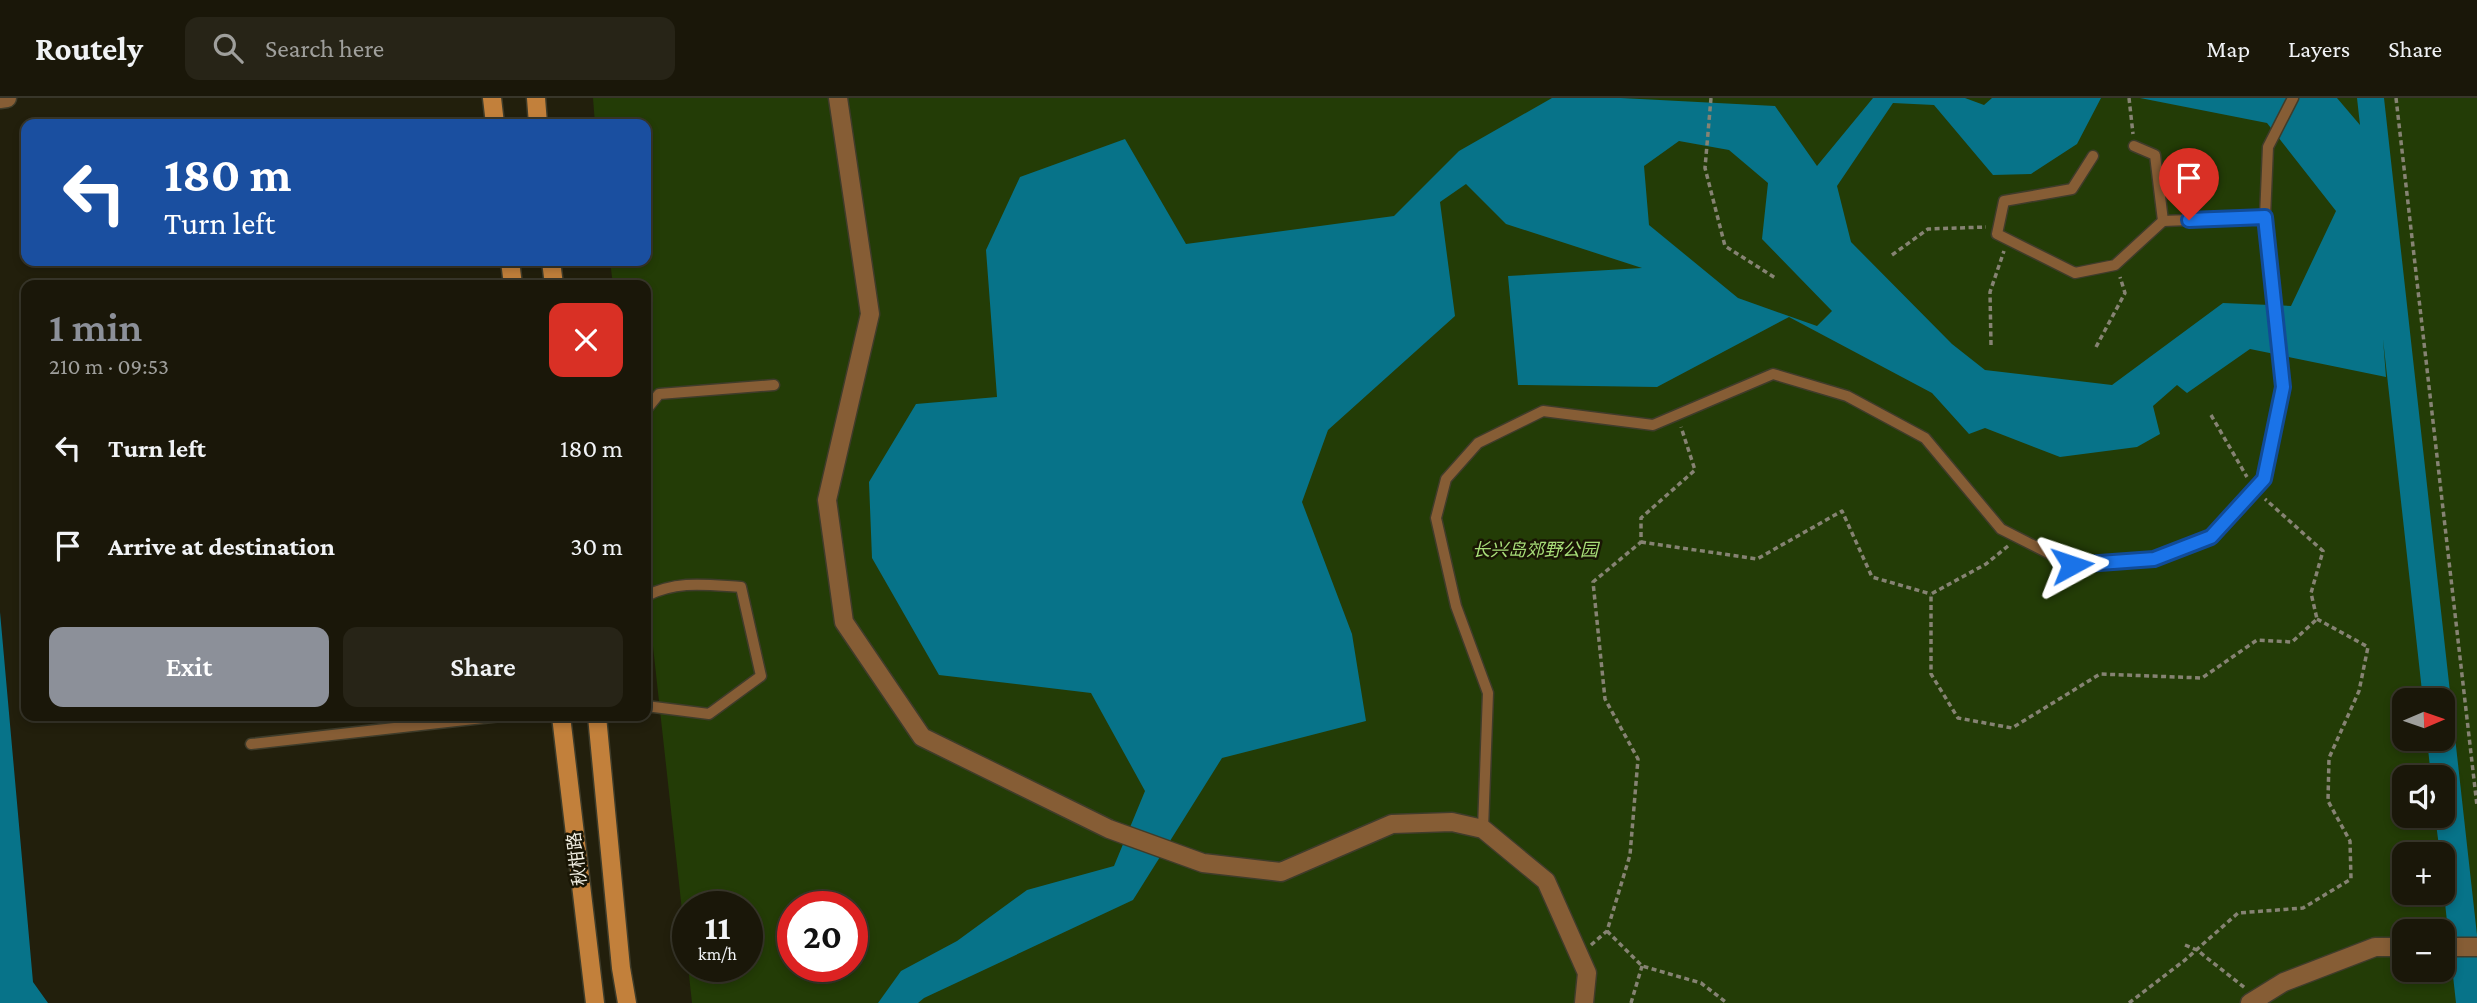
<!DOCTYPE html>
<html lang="en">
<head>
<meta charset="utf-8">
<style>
  :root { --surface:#1a1709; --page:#272417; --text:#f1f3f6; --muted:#9f9f9c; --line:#38362a; --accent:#8c9099 }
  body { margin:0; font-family:"Crimson Pro","Noto Sans SC",serif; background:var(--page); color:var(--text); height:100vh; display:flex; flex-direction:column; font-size:26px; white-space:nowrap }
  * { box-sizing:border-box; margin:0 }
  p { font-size:23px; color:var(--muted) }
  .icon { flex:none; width:38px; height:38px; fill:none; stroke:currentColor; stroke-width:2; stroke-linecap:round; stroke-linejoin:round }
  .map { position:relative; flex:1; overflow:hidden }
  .panel { position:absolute; left:21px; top:182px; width:630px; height:441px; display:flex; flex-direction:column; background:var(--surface); border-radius:14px; box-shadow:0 4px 10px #0003,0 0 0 2px var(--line) }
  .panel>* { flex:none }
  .guide { position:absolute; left:21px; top:21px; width:630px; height:147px; border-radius:14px; box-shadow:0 4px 10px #0003,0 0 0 2px var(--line); background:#1a4fa0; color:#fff; overflow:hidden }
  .needle { width:46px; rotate:88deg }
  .buttons { position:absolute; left:2392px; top:590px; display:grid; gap:14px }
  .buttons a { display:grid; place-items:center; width:63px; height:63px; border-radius:14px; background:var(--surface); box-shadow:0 4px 10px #0003,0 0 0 2px var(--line); font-size:35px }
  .speed { position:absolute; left:672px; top:793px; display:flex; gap:14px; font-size:35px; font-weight:700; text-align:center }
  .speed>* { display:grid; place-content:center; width:91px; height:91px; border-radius:50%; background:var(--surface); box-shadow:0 4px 10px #0003,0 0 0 2px var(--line); line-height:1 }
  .speed small { font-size:18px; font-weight:400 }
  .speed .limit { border:10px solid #d22; background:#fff; color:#111 }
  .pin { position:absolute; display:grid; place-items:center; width:60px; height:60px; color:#fff; margin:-72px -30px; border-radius:50% 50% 50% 0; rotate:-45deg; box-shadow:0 0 7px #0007 }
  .pin .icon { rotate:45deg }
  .me { position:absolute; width:77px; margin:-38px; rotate:85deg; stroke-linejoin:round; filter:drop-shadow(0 0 5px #0008) }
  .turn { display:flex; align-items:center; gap:24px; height:147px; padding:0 28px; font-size:32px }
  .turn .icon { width:91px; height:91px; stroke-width:2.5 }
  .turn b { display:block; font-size:49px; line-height:60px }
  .round { display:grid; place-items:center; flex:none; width:74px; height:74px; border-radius:14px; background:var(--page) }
  .headline { display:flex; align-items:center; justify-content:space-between; height:119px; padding:0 28px }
  h1 { font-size:42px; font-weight:600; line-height:52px; color:var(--accent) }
  .action { display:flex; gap:14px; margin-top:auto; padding:14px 28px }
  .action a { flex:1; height:80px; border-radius:14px; background:var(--accent); color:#fff; font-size:28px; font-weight:600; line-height:80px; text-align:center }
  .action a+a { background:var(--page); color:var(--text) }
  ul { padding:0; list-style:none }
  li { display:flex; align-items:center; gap:21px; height:98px; padding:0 28px }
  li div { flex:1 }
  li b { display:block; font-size:26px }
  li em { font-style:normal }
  header { display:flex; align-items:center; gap:42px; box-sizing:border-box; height:98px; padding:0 35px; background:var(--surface); border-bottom:2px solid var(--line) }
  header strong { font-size:33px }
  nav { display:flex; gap:38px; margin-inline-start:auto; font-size:24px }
  .search { width:490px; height:63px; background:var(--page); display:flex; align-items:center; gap:18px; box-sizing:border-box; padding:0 24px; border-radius:14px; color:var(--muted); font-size:26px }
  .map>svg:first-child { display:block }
  .green { fill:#233c06; fill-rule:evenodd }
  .water { fill:#077389; fill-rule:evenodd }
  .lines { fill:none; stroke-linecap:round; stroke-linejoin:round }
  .lane-casing { stroke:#3f3c2a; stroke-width:13 }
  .street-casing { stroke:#3f3c2a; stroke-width:21 }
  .secondary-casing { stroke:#3f3c2a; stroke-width:21 }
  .path { stroke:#868373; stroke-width:3.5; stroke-dasharray:5 3.5; stroke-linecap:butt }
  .lane { stroke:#865d35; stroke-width:10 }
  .street { stroke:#865d35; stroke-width:18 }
  .secondary { stroke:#c2803b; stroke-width:18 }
  .route-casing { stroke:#114b97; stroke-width:18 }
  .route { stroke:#1a73e8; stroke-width:12 }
  .labels { text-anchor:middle; stroke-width:5; stroke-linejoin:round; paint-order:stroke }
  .park-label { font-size:18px; font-style:italic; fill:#a7dd78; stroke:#191504 }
  .street-label { font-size:18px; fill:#f0ede1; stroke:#191504 }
</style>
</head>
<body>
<header>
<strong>Routely</strong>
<div class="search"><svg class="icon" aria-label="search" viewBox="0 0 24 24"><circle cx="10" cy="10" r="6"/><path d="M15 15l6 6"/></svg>Search here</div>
<nav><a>Map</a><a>Layers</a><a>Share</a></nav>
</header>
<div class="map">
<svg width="2477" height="905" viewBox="0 0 2477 905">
  <rect width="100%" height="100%" fill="#221f0c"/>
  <path class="green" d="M593,0H2477V905H692L688,868H747V808H688V867L646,485V187H613L610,163H646V26H595ZM2404,602H2443V640H2404ZM2404,679H2443V718H2404ZM2404,756H2443V794H2404ZM793,808H852V868H793ZM2404,833H2443V872H2404Z"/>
  <g class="water">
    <path d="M1552,0H1621L1775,8L1817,68L1873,0H1965L1984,7L1992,0H2101L2077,46L2031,76L1993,77L1934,7L1893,5L1837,88L1851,144L1952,246L1985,272L2112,287L2223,205L2291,208L2336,113L2267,25L2140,0H2337L2360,27L2357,0H2384L2477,837V905H2456L2443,787V756H2440L2435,718H2443V679H2431L2427,641L2443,640V602H2423L2383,241L2386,279L2250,251L2187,295L2177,287L2153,308L2160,336L2137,349L2060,359L1985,330L1969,336L1932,295L1789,219L1657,289L1518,287L1508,178L1642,170L1506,126L1466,86L1440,104L1455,218L1328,332L1302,404L1352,536L1366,623L1222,660L1133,802L924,900L918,905H878L901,873L957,843L1027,792L1114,768L1145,693L1091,595L939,577L872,460L869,384L916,306L997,299L986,152L1020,79L1125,41L1186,146L1394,118L1459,53ZM1679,43L1729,52L1768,85L1762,141L1832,213L1817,228L1738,200L1649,127L1644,68Z"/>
    <polygon points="0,514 33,884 48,905 0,905"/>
  </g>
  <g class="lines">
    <g class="lane-casing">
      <g id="lane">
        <polyline points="2093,58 2072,91 2004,103 1997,136 2075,175 2115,167 2163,123 2155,57 2134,48"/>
        <polyline points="2163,123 2265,119"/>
        <polyline points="646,312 659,296 774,287"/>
        <path d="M646,498C678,482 707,487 741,489L761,578L709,616L646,608"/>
        <polyline points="251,646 501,618"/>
        <polyline points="1483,731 1488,595 1456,508 1436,420 1446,381 1478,345 1543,313 1653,327 1773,276 1847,298 1925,340 2001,431 2072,467 2153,461 2211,439 2264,381 2283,289 2265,119 2268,49 2293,0"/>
      </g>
    </g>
    <g class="street-casing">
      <g id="street">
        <polyline points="838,0 870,216 827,402 844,524 922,639 1109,731 1203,765 1281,774 1392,726 1452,724 1483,731 1546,783 1587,875 1584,905"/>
        <polyline points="0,1 7,0"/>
        <polyline points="2443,849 2477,849"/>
        <polyline points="2250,905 2284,884 2375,849 2404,849"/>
      </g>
    </g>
    <g class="secondary-casing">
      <g id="secondary">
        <polyline points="492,0 495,26"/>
        <polyline points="536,0 538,26"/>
        <polyline points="510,163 513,187"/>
        <polyline points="551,163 554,187"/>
        <polyline points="561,618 595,905"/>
        <polyline points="597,618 621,870 627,905"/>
      </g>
    </g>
    <g class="path">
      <polyline points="1711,0 1705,70 1725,148 1777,181"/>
      <polyline points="2129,0 2133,36"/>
      <polyline points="2396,0 2477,708"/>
      <polyline points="1892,157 1928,131 1986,129"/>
      <polyline points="1991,247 1990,194 2004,153"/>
      <polyline points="2096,249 2125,195 2120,179"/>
      <polyline points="2211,317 2247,379"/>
      <polyline points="1641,444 1757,461 1842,413 1872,479 1931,496"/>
      <polyline points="2008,448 1986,466 1931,496 1931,576 1958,620 2012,630 2100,576 2202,580 2257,542 2292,544 2317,521 2311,495 2323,453 2265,401"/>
      <polyline points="1607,833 1642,868 1701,885 1727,905"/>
      <polyline points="1591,847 1607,833 1630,757 1638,661 1605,601 1593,484 1641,444 1641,420 1695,372 1681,329"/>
      <polyline points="2185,847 2197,852 2245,890"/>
      <polyline points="1631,905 1642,868"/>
      <polyline points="2129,905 2185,862 2238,815 2303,810 2351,781 2350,743 2328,703 2329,660 2359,593 2368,549 2317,521"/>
    </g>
    <use href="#lane" class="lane"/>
    <use href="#street" class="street"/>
    <use href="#secondary" class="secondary"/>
  </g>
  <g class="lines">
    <g class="route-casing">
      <polyline id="route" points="2072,467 2154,461 2211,439 2264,381 2283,289 2265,119 2189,122"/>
    </g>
    <use href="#route" class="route"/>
  </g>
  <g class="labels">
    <g class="park-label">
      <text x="1535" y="458">长兴岛郊野公园</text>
    </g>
    <g class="street-label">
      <text transform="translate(577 761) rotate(-97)" y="6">秋柑路</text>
    </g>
  </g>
</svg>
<div class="buttons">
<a><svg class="needle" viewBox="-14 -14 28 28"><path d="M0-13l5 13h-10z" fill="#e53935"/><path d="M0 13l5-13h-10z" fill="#9f9f9c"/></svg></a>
<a><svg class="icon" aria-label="sound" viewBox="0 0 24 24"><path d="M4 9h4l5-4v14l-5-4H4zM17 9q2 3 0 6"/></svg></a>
<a>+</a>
<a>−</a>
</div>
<div class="speed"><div>11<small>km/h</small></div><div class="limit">20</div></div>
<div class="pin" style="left:2189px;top:122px;background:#d93025"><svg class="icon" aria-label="arrive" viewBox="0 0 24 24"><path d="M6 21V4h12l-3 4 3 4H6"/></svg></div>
<svg class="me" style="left:2072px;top:467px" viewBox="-20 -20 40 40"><path d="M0-17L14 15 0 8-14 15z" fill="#1a73e8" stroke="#fff" stroke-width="4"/></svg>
<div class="guide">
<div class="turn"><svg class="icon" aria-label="left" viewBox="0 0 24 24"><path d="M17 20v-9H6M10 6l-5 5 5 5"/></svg><div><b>180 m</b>Turn left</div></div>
</div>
<section class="panel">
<div class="headline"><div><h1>1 min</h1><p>210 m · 09:53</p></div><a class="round" style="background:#d93025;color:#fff"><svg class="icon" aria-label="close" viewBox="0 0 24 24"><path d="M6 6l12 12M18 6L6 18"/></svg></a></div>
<ul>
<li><svg class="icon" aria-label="left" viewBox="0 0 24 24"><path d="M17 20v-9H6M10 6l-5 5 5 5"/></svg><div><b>Turn left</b></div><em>180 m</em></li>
<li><svg class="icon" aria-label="arrive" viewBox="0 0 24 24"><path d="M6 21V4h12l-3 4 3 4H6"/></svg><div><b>Arrive at destination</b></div><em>30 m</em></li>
</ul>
<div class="action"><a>Exit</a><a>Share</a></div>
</section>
</div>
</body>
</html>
